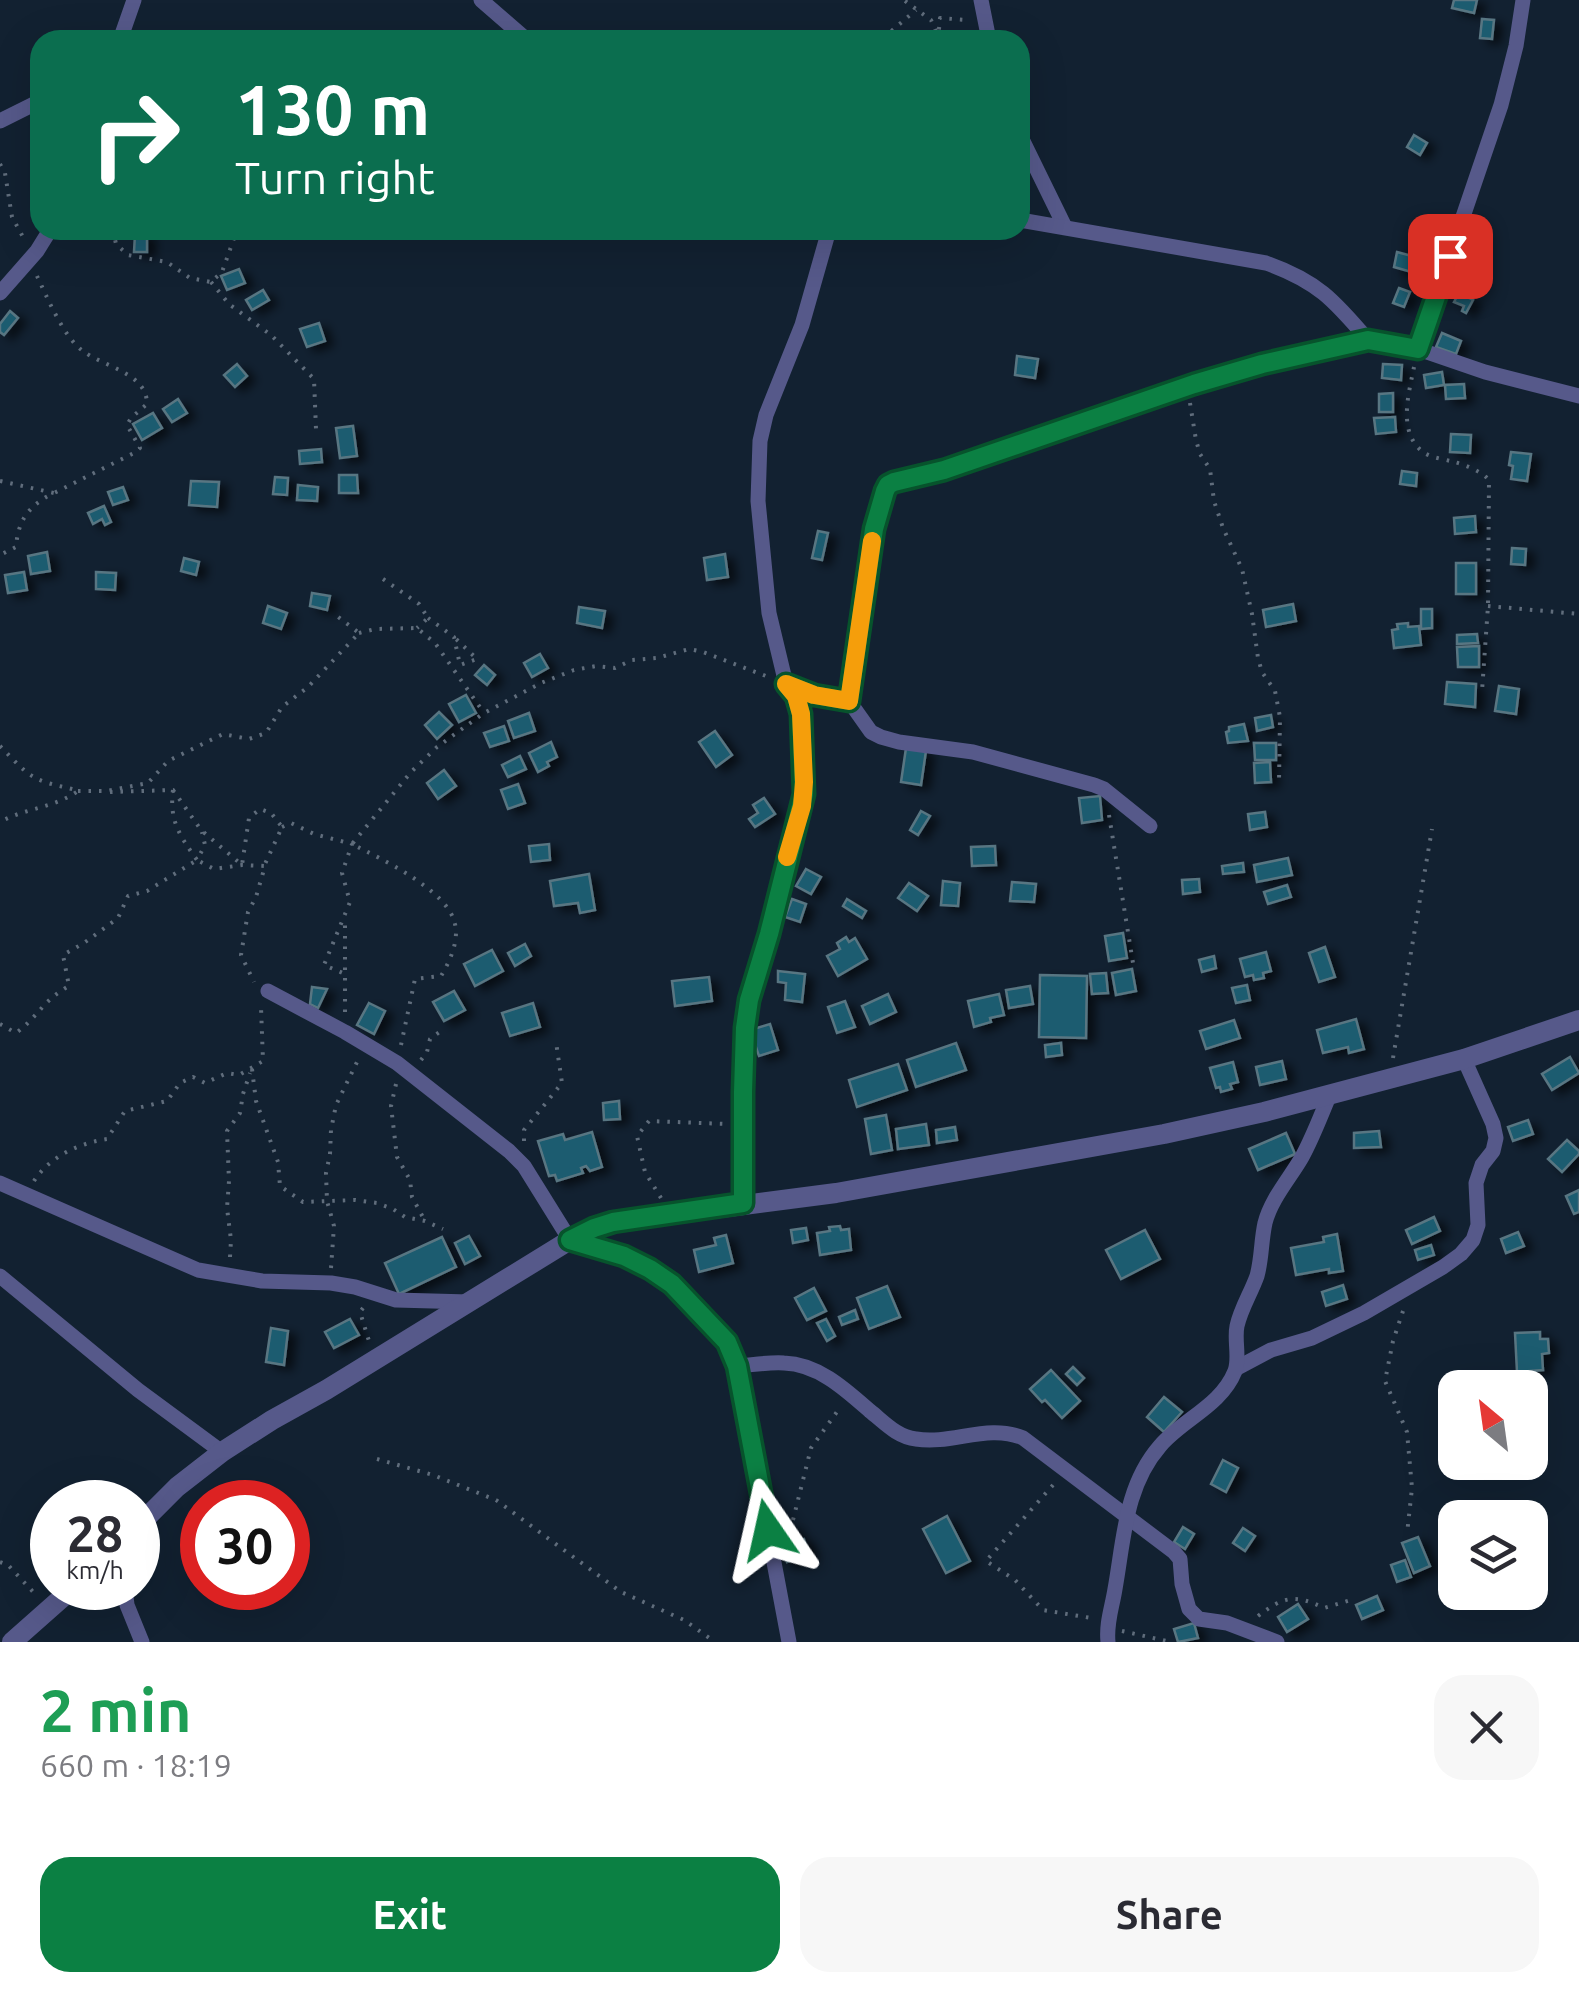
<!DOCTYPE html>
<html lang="en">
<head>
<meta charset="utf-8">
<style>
  :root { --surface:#fff; --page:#f7f7f7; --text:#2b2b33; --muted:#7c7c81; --accent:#0b8043 }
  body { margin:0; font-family:Ubuntu,sans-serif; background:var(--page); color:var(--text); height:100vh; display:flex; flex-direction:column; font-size:38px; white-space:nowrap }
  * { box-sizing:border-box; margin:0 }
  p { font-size:32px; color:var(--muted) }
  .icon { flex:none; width:55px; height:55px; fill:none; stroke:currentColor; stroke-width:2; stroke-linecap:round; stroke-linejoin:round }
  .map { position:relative; height:1642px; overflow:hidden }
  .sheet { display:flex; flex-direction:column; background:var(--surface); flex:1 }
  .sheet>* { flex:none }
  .hud { position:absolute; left:30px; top:30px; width:1000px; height:210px; border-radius:30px; box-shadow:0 10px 40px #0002; background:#0b6e4f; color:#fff; overflow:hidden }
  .needle { width:65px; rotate:331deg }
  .controls { position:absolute; left:1438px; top:1370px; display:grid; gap:20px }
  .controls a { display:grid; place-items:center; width:110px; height:110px; border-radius:20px; background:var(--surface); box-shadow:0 10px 40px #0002; font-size:50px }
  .speed { position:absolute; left:30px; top:1480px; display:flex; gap:20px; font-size:50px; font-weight:700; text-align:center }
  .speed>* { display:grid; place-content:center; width:130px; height:130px; border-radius:50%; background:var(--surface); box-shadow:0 10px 40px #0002; line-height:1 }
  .speed small { font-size:25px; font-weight:400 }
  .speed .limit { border:15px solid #d22; background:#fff; color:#111 }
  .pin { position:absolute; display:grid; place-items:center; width:85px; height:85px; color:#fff; margin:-42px; border-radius:20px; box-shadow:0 5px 15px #0006 }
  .me { position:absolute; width:110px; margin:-55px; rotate:349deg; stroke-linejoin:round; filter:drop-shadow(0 0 8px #0008) }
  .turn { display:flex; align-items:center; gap:35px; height:210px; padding:0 40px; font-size:45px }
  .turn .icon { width:130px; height:130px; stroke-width:2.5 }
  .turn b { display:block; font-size:70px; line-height:85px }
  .round { display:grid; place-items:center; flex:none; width:105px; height:105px; border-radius:30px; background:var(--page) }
  .summary { display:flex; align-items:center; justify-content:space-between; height:170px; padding:0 40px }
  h1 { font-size:60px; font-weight:600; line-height:75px; color:#1e9e55 }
  .primary-button { display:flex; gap:20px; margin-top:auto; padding:20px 40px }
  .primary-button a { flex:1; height:115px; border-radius:30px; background:var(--accent); color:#fff; font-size:40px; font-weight:600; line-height:115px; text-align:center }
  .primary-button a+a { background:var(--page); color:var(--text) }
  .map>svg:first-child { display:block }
  .building { fill:#1c5b6f; stroke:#597682; stroke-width:2.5; filter:url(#shadow) }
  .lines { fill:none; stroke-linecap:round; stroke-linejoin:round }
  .path { stroke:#606d7c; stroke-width:4; stroke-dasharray:2.5 8; stroke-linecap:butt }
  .minor { stroke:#56598a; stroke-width:15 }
  .tertiary { stroke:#56598a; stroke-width:20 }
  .route-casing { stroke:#07532c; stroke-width:25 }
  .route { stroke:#0b8043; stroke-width:18 }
  .slow { stroke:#f59e0b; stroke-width:18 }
</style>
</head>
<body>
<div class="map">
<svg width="1579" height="1642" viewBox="0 0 1579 1642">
  <defs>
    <filter id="shadow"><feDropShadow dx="8" dy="4.5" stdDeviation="5" flood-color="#0009"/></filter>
  </defs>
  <rect width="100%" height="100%" fill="#122131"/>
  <g class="building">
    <polygon points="1454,0 1477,0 1474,13 1452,8"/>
    <polygon points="1482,19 1494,20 1492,39 1480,38"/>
    <polygon points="1414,135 1427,143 1420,155 1407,147"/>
    <polygon points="135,234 147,234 147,252 134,252"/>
    <polygon points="1397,252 1419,258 1415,273 1394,267"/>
    <polygon points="239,269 245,283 227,290 221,276"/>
    <polygon points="1399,288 1410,292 1404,307 1393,303"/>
    <polygon points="263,290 269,300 252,310 246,300"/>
    <polygon points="1459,293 1473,300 1466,313 1462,311 1464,306 1454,302"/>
    <polygon points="10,311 18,318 4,335 0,332 0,324"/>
    <polygon points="319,323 325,341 307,347 300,329"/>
    <polygon points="1442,333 1461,341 1456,354 1436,347"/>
    <polygon points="1017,356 1038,359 1035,378 1015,375"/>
    <polygon points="237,364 247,376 235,387 224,375"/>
    <polygon points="1383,364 1402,365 1401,380 1382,378"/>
    <polygon points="1442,372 1444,385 1426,388 1424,375"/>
    <polygon points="1464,384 1465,398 1446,399 1445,385"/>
    <polygon points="1393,393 1393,412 1379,412 1379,394"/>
    <polygon points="178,399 187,413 172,422 163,409"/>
    <polygon points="153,413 162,428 142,440 133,424"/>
    <polygon points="1395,417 1396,432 1376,434 1374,418"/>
    <polygon points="353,426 357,456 340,458 336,428"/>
    <polygon points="1451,434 1471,435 1470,453 1450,452"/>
    <polygon points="321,449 322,462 300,464 299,451"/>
    <polygon points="1511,452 1531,454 1527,481 1511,479 1513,466 1509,465"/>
    <polygon points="1402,471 1417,473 1416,486 1400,484"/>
    <polygon points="339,475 357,475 358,493 339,493"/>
    <polygon points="275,477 288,478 287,495 273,494"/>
    <polygon points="191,481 219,482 217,507 189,505"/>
    <polygon points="298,485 318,487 317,501 297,500"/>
    <polygon points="123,487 128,500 113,505 108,492"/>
    <polygon points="104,506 111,522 105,525 102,519 93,524 88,513"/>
    <polygon points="1475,516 1476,532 1455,534 1454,518"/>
    <polygon points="818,531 828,533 822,560 812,558"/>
    <polygon points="1512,548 1526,549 1525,565 1511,564"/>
    <polygon points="47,552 50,571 31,574 28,556"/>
    <polygon points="725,554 728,577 707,580 704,558"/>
    <polygon points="184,558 199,562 196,575 181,571"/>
    <rect x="1456" y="563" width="20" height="31"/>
    <polygon points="24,572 27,590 8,593 5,575"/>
    <polygon points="96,572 116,573 115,590 96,589"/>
    <polygon points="312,593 330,596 327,610 310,606"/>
    <polygon points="1293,604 1296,621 1266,627 1263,610"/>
    <polygon points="268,606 287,613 281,629 263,623"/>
    <polygon points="579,607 605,611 602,628 577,623"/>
    <polygon points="1421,609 1432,609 1432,628 1421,629"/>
    <polygon points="1408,623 1408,627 1419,626 1421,645 1394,648 1392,630 1398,629 1397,624"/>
    <polygon points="1477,634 1478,643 1457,644 1457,635"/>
    <polygon points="1479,646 1479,667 1458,667 1457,647"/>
    <polygon points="540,654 548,668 532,677 524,663"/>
    <polygon points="484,665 495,675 487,685 475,675"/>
    <polygon points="1447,682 1476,684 1475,707 1445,704"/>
    <polygon points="1499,686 1519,689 1516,714 1495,711"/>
    <polygon points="466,695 476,713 459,722 449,704"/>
    <polygon points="439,712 452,725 437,739 425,725"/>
    <polygon points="529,713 535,731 514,738 508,721"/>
    <polygon points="1271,715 1273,727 1257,731 1255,718"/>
    <polygon points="1244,724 1248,741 1228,743 1226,732 1229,731 1229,727"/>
    <polygon points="504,726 509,741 490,747 484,733"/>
    <polygon points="715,731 732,755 716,767 699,742"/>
    <polygon points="551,742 557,757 547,762 549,766 538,772 529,753"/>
    <polygon points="1254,743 1276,743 1276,760 1255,760"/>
    <polygon points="906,748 926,751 921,785 901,782"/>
    <polygon points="520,756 526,769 508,777 502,765"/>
    <polygon points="1270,762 1271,782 1255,783 1254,763"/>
    <polygon points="444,770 456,786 438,799 427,783"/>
    <polygon points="518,784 525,803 508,809 501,790"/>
    <polygon points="1100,796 1102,820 1082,823 1079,798"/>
    <polygon points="764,798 775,814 755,827 749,819 758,813 753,805"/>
    <polygon points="921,811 930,816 918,835 910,830"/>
    <polygon points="1265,812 1267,827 1250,830 1248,814"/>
    <polygon points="549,844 550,860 531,862 529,846"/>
    <polygon points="995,846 996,865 972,866 971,847"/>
    <polygon points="1288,858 1292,875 1257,882 1254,865"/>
    <polygon points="1243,863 1244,872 1223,874 1222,866"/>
    <polygon points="806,869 821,877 811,894 796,886"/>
    <polygon points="589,874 595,910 580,913 578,903 554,906 550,881"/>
    <polygon points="1199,879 1200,892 1183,894 1182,880"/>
    <polygon points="943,881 960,883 958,906 941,905"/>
    <polygon points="1012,882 1036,884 1034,902 1010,901"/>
    <polygon points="909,883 928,896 917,911 898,898"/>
    <polygon points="1287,885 1291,897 1268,904 1264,892"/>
    <polygon points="792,899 806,904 800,922 785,917"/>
    <polygon points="847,899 866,911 862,918 843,906"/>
    <polygon points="1123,933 1127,958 1109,961 1105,936"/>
    <polygon points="846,937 849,942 855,938 867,959 838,976 827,956 840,949 837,943"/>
    <polygon points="525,944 531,956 515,966 508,953"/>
    <polygon points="1325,947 1335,977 1319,982 1309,953"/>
    <polygon points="492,950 503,971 475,986 464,964"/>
    <polygon points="1266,952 1271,971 1263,973 1264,978 1254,980 1253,975 1245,977 1240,959"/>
    <polygon points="1214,956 1216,968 1202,972 1199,960"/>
    <polygon points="1132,969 1136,991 1116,995 1112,973"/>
    <polygon points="778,971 805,974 802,1002 785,1000 786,983 778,982"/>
    <polygon points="1106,973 1108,993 1092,994 1090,974"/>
    <polygon points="1040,975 1087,976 1086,1038 1039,1037"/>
    <polygon points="709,977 712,1001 675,1006 672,981"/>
    <polygon points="1247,985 1250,1000 1236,1003 1232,988"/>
    <polygon points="1030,986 1033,1004 1009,1008 1006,990"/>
    <polygon points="312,987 327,989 318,1008 310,1004"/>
    <polygon points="454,991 465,1010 444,1021 433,1002"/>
    <polygon points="888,994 896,1012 870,1024 862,1006"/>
    <polygon points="999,994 1004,1015 990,1018 991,1022 974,1027 968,1001"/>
    <polygon points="845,1001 855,1027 837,1033 828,1007"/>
    <polygon points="369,1003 385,1011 374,1034 357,1025"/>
    <polygon points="533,1003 540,1027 510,1036 502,1013"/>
    <polygon points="1356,1019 1364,1049 1349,1053 1348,1047 1323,1053 1317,1030"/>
    <polygon points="1234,1020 1240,1038 1206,1049 1200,1031"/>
    <polygon points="770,1024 778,1050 759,1056 750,1030"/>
    <polygon points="956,1043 966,1070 916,1087 907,1060"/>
    <polygon points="1061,1043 1062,1055 1046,1057 1045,1045"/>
    <polygon points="1570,1057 1579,1073 1552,1090 1542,1074"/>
    <polygon points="1282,1061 1286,1079 1260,1085 1256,1067"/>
    <polygon points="1233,1062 1238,1082 1230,1084 1232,1089 1221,1092 1220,1087 1216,1088 1210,1068"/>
    <polygon points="898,1064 907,1090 857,1107 849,1080"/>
    <polygon points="619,1101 620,1119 604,1120 603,1103"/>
    <polygon points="886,1115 892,1150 871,1154 865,1119"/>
    <polygon points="1528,1120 1533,1134 1513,1141 1508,1127"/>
    <polygon points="926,1124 929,1145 898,1149 896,1129"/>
    <polygon points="955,1127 957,1140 937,1143 936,1130"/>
    <polygon points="1379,1131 1381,1147 1354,1148 1354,1133"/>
    <polygon points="592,1132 602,1167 590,1171 586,1166 581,1168 583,1173 557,1181 555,1175 549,1176 538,1141 563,1134 565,1140"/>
    <polygon points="1286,1133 1295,1154 1258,1170 1249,1149"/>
    <polygon points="1567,1140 1579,1151 1579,1154 1562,1172 1548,1159"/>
    <polygon points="1579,1190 1579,1212 1574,1214 1566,1196"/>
    <polygon points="1434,1217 1440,1231 1412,1244 1406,1230"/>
    <polygon points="840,1226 841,1230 849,1229 851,1250 820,1255 817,1233 830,1231 829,1227"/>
    <polygon points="806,1228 808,1240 793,1243 791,1230"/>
    <polygon points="1145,1230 1160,1259 1121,1279 1106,1250"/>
    <polygon points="1518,1232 1524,1246 1506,1253 1501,1239"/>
    <polygon points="1337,1234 1343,1271 1329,1273 1329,1269 1296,1275 1291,1248 1324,1242 1323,1237"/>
    <polygon points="726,1235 733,1263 699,1272 694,1250 716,1245 714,1238"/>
    <polygon points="469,1236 480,1256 465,1264 455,1243"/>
    <polygon points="442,1237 456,1267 399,1294 385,1263"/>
    <polygon points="1431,1245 1434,1255 1418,1260 1415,1250"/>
    <polygon points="1343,1285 1347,1299 1326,1306 1322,1292"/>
    <polygon points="887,1286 900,1317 869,1329 857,1298"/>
    <polygon points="814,1288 826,1311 807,1320 795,1298"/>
    <polygon points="855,1310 858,1319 842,1325 839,1317"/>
    <polygon points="350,1319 359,1335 334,1348 325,1332"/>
    <polygon points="826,1319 835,1336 827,1341 817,1323"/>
    <polygon points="271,1328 288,1331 284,1365 266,1362"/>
    <polygon points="1540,1332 1540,1339 1548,1339 1549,1353 1542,1354 1543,1370 1517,1372 1515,1333"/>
    <polygon points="1073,1367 1084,1378 1077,1385 1066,1374"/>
    <polygon points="1051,1370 1080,1401 1062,1418 1045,1400 1042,1402 1030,1389"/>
    <polygon points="1164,1397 1182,1412 1164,1432 1147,1417"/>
    <polygon points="1223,1460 1238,1468 1226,1492 1211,1484"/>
    <polygon points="947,1516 970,1561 946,1573 923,1529"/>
    <polygon points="793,1527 798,1541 804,1539 809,1553 787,1562 776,1535"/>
    <polygon points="1183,1527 1194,1534 1185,1549 1174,1542"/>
    <polygon points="1243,1528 1255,1536 1245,1551 1233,1543"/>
    <polygon points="1418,1537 1430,1566 1414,1573 1402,1543"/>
    <polygon points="1405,1560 1411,1577 1397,1582 1391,1565"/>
    <polygon points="1377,1596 1383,1610 1362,1619 1356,1605"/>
    <polygon points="1298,1604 1308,1619 1287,1632 1278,1617"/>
    <polygon points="1194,1623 1198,1638 1178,1642 1174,1629"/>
  </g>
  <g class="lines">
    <g class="path">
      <polyline points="905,1 931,20 938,36"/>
      <polyline points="771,31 777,40"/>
      <polyline points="887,40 889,33 916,10"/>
      <polyline points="938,40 940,18 967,20"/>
      <polyline points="0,164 5,173 12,217 23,237"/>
      <polyline points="113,230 116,244 128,255 167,262 190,278 211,282 222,272 237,230"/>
      <path d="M37,276C47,297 64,338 83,351C104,367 147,373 147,404L131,418L127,425L140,448L134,453L54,493"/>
      <polyline points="211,282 229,304 271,335 314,379 316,429"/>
      <path d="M1414,367C1409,393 1397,432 1423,452C1431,458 1444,459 1454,462C1466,465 1481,471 1489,480L1488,606L1482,691"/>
      <polyline points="1190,403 1196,440 1200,454 1210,469 1214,501 1223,528 1242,569 1252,614 1258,658 1262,672 1275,691 1280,717 1279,782"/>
      <path d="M0,481L54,493C29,505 18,520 16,547L0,555"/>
      <polyline points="383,579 419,604 428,618 417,628"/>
      <polyline points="1488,606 1579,614"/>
      <polyline points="428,618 454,637 460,665 477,659 454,637"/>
      <polyline points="359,633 375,629 417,628 435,643 484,713"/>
      <path d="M0,746C14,760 26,776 45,782C56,786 67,787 78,791C54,808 25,808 0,822"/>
      <polyline points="173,790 201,830 242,865 249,818 260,809 271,813 282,827 265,864"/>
      <polyline points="78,791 106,791 148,783 168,761 223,734 249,739 266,733 282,707 308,687 359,633 337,616"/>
      <path d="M110,792L173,790C169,821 180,836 197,860L205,845L202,832"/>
      <polyline points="1109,815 1133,963"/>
      <polyline points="282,827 291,823 314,834 352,844 342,873 350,902 324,965 345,974"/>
      <polyline points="345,1012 345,921"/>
      <path d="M0,1024L16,1033C38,1017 43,1000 69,986L63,955L84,943L118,918L128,896L147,891L197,860L214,869L242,865L265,866L256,897L248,912L241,955L254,982"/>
      <path d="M401,1045L415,979L441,976C450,961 459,941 455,924C448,890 381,859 352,844L411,772L437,747L484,713L541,683L574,670L596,666L615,668L632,660L657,658L689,649L703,652L766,676"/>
      <polyline points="1393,1058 1432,829"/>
      <polyline points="421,1060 427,1052 430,1039 441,1031"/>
      <polyline points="252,1069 256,1101 278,1162 280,1186 303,1202 355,1200 377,1203 393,1209 405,1217 425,1221 443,1229"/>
      <polyline points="396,1084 391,1106 397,1157 410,1180 412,1197 425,1221"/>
      <polyline points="524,1141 524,1130 562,1083 556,1042"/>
      <path d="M34,1181C50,1156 80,1143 107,1139L125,1111L167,1101L180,1083L193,1077L205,1083L227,1073L239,1075L263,1061L261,1007"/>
      <polyline points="661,1198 645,1172 637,1136 649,1121 728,1124"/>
      <polyline points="230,1257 231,1240 227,1208 229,1181 227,1131 240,1113 243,1094 250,1073"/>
      <polyline points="331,1268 334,1226 327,1201 326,1173 330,1154 331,1130 336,1105 358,1060"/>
      <polyline points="363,1308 360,1312 369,1341"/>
      <polyline points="1403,1311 1393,1341 1385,1381 1407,1432 1412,1488 1407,1534"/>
      <polyline points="377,1459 433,1475 496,1500 621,1592 684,1620 715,1642"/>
      <polyline points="1053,1485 986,1561 1015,1580 1043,1610 1091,1618"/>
      <polyline points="793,1520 811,1448 839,1409"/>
      <polyline points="0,1562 8,1565 36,1595"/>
      <path d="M1258,1616C1284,1596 1295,1594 1324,1608L1354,1599"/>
      <polyline points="1122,1631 1171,1642"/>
    </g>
    <g class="minor">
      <polyline points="481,0 527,40"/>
      <polyline points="981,0 989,40"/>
      <polyline points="120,40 134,0"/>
      <polyline points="0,121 40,101"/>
      <polyline points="1020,135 1065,227"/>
      <path d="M1020,220L1266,263C1317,281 1334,300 1368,340"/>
      <polyline points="0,293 37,251 50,230"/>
      <polyline points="1418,349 1501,105 1516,46 1523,0"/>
      <polyline points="786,684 814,695 849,701 871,732 881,737 899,742 973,752 1094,785 1104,789 1150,826"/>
      <polyline points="849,701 874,529 885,491 888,485 895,482 944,470 1194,384 1262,364 1368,340 1418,349 1485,372 1579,396"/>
      <polyline points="268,991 345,1032 397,1063 509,1151 524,1166 570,1240 624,1256 650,1269 671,1285 727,1342 737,1366 789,1642"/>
      <polyline points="0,1183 198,1270 262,1281 331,1283 355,1287 396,1300 469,1302"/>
      <polyline points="743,1203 745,1028 749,1001 769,933 804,795 800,704 786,684 769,613 758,501 760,441 766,415 802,325 829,230"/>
      <polyline points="0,1276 138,1390 222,1452"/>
      <path d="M737,1366C752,1365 768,1362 784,1363C818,1364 845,1389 870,1411C884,1422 897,1437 916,1439C952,1445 988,1423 1023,1438L1174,1552L1180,1559L1182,1584L1189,1609L1199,1619L1227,1623L1277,1642"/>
      <polyline points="1237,1368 1271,1350 1312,1338 1364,1313 1443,1267 1461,1254 1473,1240 1478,1225 1476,1183 1482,1165 1493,1151 1496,1138 1493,1124 1464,1059"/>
      <polyline points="125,1588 127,1605 142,1642"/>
      <path d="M1108,1642C1106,1623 1112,1608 1115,1589C1124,1539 1125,1486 1160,1446C1183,1419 1221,1406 1235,1371C1240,1358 1234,1340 1237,1326C1241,1308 1251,1293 1257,1276C1262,1258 1261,1241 1265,1223C1271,1199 1290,1178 1302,1157C1313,1137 1321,1115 1330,1094"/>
    </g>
    <g class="tertiary">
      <polyline points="138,1526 177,1487 222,1452 272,1420 326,1390 570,1240 594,1228 613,1222 836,1193 1164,1134 1264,1112 1464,1059 1579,1020"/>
      <polyline points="12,1642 73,1588"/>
    </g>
  </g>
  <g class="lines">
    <g class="route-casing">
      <polyline id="route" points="768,1530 737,1366 727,1342 672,1284 650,1269 624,1256 570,1240 594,1228 613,1222 743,1203 743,1092 745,1028 749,1000 769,934 804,794 801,714 796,696 786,684 814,695 849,701 874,529 885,491 888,485 894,482 944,470 1194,384 1262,364 1368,340 1418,349 1450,256"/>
    </g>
    <use href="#route" class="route"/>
    <polyline class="slow" points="787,857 802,806 804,782 801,714 796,696 786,684 814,695 849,701 872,541"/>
  </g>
</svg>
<div class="controls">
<a><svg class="needle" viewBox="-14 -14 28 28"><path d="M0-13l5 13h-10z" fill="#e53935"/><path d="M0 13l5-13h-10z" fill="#7c7c81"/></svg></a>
<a><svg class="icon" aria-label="layers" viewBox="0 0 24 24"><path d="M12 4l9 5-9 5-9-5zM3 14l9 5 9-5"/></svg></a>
</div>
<div class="speed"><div>28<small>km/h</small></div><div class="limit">30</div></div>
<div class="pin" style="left:1450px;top:256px;background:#d93025"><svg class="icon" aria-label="arrive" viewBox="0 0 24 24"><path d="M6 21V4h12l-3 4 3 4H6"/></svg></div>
<svg class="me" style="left:768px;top:1530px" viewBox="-20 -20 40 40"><path d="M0-17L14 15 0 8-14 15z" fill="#0b8043" stroke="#fff" stroke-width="4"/></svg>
<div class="hud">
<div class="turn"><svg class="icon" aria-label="right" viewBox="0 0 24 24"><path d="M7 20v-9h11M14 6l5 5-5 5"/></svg><div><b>130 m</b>Turn right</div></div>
</div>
</div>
<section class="sheet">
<div class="summary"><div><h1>2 min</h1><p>660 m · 18:19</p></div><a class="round"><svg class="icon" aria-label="close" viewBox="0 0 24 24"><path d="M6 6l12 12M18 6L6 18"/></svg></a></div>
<div class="primary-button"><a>Exit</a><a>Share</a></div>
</section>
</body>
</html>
